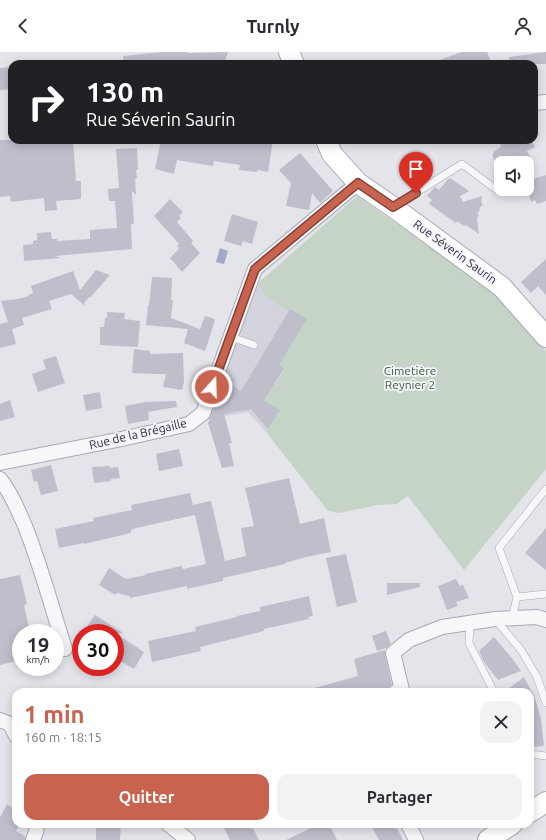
<!DOCTYPE html>
<html lang="fr">
<head>
<meta charset="utf-8">
<style>
  :root { --surface:#fff; --page:#f2f2f3; --text:#2b2b33; --muted:#7c7c81; --accent:#c86350 }
  body { margin:0; font-family:Ubuntu,sans-serif; background:var(--page); color:var(--text); height:100vh; display:flex; flex-direction:column; font-size:15px; white-space:nowrap }
  * { box-sizing:border-box; margin:0 }
  p { font-size:13px; color:var(--muted) }
  .icon { flex:none; width:22px; height:22px; fill:none; stroke:currentColor; stroke-width:2; stroke-linecap:round; stroke-linejoin:round }
  .map { position:relative; flex:1; overflow:hidden }
  .details { position:absolute; left:12px; top:636px; width:522px; height:140px; display:flex; flex-direction:column; background:var(--surface); border-radius:12px; box-shadow:0 2px 10px #0003 }
  .details>* { flex:none }
  .banner { position:absolute; left:8px; top:8px; width:530px; height:84px; border-radius:12px; box-shadow:0 2px 10px #0003; background:#202124; color:#fff; overflow:hidden }
  .tools { position:absolute; left:494px; top:104px; display:grid; gap:8px }
  .tools a { display:grid; place-items:center; width:40px; height:40px; border-radius:8px; background:var(--surface); box-shadow:0 2px 10px #0003; font-size:20px }
  .speed { position:absolute; left:12px; top:572px; display:flex; gap:8px; font-size:20px; font-weight:700; text-align:center }
  .speed>* { display:grid; place-content:center; width:52px; height:52px; border-radius:50%; background:var(--surface); box-shadow:0 2px 10px #0003; line-height:1 }
  .speed small { font-size:10px; font-weight:400 }
  .speed .limit { border:6px solid #d22; background:#fff; color:#111 }
  .pin { position:absolute; display:grid; place-items:center; width:34px; height:34px; color:#fff; margin:-41px -17px; border-radius:50% 50% 50% 0; rotate:-45deg; box-shadow:0 0 4px #0007 }
  .pin .icon { rotate:45deg }
  .me { position:absolute; width:44px; margin:-22px; rotate:20deg; stroke-linejoin:round; filter:drop-shadow(0 0 3px #0008) }
  .turn { display:flex; align-items:center; gap:14px; height:84px; padding:0 12px; font-size:18px }
  .turn .icon { width:52px; height:52px; stroke-width:2.5 }
  .turn b { display:block; font-size:28px; line-height:34px }
  .round { display:grid; place-items:center; flex:none; width:42px; height:42px; border-radius:12px; background:var(--page) }
  .head { display:flex; align-items:center; justify-content:space-between; height:68px; padding:0 12px }
  h1 { font-size:24px; font-weight:700; line-height:30px; color:var(--accent) }
  .cta { display:flex; gap:8px; margin-top:auto; padding:8px 12px }
  .cta a { flex:1; height:46px; border-radius:12px; background:var(--accent); color:#fff; font-size:16px; font-weight:700; line-height:46px; text-align:center }
  .cta a+a { background:var(--page); color:var(--text) }
  header { display:flex; justify-content:space-between; align-items:center; height:52px; padding:0 12px; background:var(--surface); font-size:18px; font-weight:700 }
  .map>svg:first-child { display:block }
  .built { fill:#d2d3dd }
  .green { fill:#c5d4c6 }
  .water { fill:#a1a8c9 }
  .building { fill:#bebfcb }
  .lines { fill:none; stroke-linecap:round; stroke-linejoin:round }
  .lane-casing { stroke:#a9a9b5; stroke-width:8 }
  .street-casing { stroke:#a9a9b5; stroke-width:16 }
  .secondary-casing { stroke:#a9a9b5; stroke-width:22 }
  .lane { stroke:#f6f7f9; stroke-width:7 }
  .street { stroke:#f6f7f9; stroke-width:14 }
  .secondary { stroke:#fff; stroke-width:20 }
  .route-casing { stroke:#824034; stroke-width:10 }
  .route { stroke:#c86350; stroke-width:7 }
  .labels { text-anchor:middle; stroke-width:3.5; stroke-linejoin:round; paint-order:stroke }
  .street-label { font-size:12px; fill:#2c2d43; stroke:#f4f4f8 }
  .park-label { font-size:12px; fill:#3a5e3e; stroke:#f4f4f8 }
</style>
</head>
<body>
<header><svg class="icon" aria-label="back" viewBox="0 0 24 24"><path d="M15 5l-7 7 7 7"/></svg>Turnly<svg class="icon" aria-label="person" viewBox="0 0 24 24"><circle cx="12" cy="8" r="4"/><path d="M4 21q1-7 8-7t8 7"/></svg></header>
<div class="map">
<svg width="546" height="788" viewBox="0 0 546 788">
  <rect width="100%" height="100%" fill="#e4e4eb"/>
  <polygon class="built" points="257,232 266,245 307,267 278,315 284,318 264,349 280,358 266,380 248,360 205,368"/>
  <polygon class="green" points="357,144 491,238 546,299 546,417 464,518 408,444 397,452 378,453 339,461 328,459 266,380 279,360 263,351 284,318 277,315 306,269 266,245 257,232"/>
  <polygon class="water" points="220,196 228,199 224,212 216,210"/>
  <g class="building">
    <polygon points="162,0 187,0 188,1 228,0 224,12 124,12 123,4"/>
    <polygon points="461,0 487,0 492,12 432,12 432,11"/>
    <polygon points="546,0 546,12 509,12 509,5"/>
    <polygon points="12,15 12,37 0,38 0,16"/>
    <polygon points="0,88 73,88 76,129 81,129 81,147 56,149 57,158 45,159 44,146 11,150 10,144 0,145"/>
    <polygon points="161,88 208,88 233,92 234,88 273,88 268,120 257,118 257,120 239,118 240,113 214,109 213,114 177,108 174,122 155,117"/>
    <polygon points="508,88 531,88 535,95 527,99 530,105 520,111 496,111 492,103 494,101 493,100 501,95 500,93"/>
    <polygon points="137,96 138,118 136,118 137,126 135,127 136,143 132,139 132,141 134,172 131,172 132,197 55,204 61,206 24,209 23,193 33,192 33,189 37,188 37,181 51,180 52,187 57,187 57,189 90,187 90,178 117,176 115,149 109,149 108,137 119,136 116,97"/>
    <polygon points="300,101 333,139 320,151 312,141 309,158 286,154 291,131 279,118"/>
    <polygon points="546,123 546,149 537,152 535,148 531,150 527,138 527,129"/>
    <polygon points="450,126 469,139 460,144 463,150 482,144 481,150 483,152 479,157 480,158 477,162 479,163 477,166 479,182 466,173 464,174 457,169 456,171 429,152 432,148 427,144 434,136 435,135 439,138 448,127"/>
    <polygon points="170,147 183,160 179,164 181,166 177,170 193,189 191,191 200,201 182,220 170,206 179,197 177,194 179,192 154,164"/>
    <polygon points="232,162 258,170 252,192 243,189 241,194 224,189"/>
    <polygon points="546,207 546,243 538,234 531,241 521,230"/>
    <polygon points="96,218 110,223 90,246 89,245 84,251 85,254 71,242 49,249 52,257 22,266 24,273 12,277 16,292 0,296 0,272 8,270 1,249 18,247 29,244 28,243 33,241 31,234 73,219 80,238"/>
    <polygon points="152,225 172,226 171,248 173,248 171,266 200,277 205,264 215,267 211,281 205,299 184,291 188,277 146,273 148,253 149,253"/>
    <polygon points="290,257 307,267 279,313 284,316 264,349 280,358 268,377 251,357 224,362 232,391 229,391 234,414 222,416 208,371 215,354 224,328 241,339"/>
    <polygon points="107,260 125,261 124,267 140,269 138,295 100,293 100,275 104,275 105,266 107,266"/>
    <polygon points="134,297 150,299 150,302 183,301 184,330 182,338 163,335 166,322 155,322 132,321"/>
    <polygon points="56,304 65,331 38,340 32,322 46,317 43,308"/>
    <polygon points="100,340 102,356 86,359 83,343"/>
    <polygon points="10,348 15,365 0,369 0,352"/>
    <polygon points="176,349 177,355 148,360 149,368 128,372 125,354 146,350"/>
    <polygon points="179,397 183,414 159,419 156,402"/>
    <polygon points="51,413 58,439 41,443 37,429 34,430 31,418"/>
    <polygon points="110,414 110,416 118,415 120,426 111,427 111,429 94,431 92,415"/>
    <polygon points="289,426 300,472 324,466 331,500 306,505 285,511 285,512 223,526 223,529 187,537 187,534 130,546 129,544 117,541 115,543 99,533 109,516 126,527 146,523 145,522 182,514 183,517 206,512 195,463 136,476 131,478 131,481 84,492 84,491 59,496 55,477 94,469 93,466 132,458 131,453 190,441 193,453 211,449 225,509 246,504 241,476 254,474 245,436"/>
    <polygon points="546,476 546,518 525,501"/>
    <polygon points="346,502 357,550 337,555 326,506"/>
    <polygon points="20,523 27,552 24,553 30,581 21,581 21,608 0,613 0,527"/>
    <polygon points="456,527 460,534 463,533 469,546 456,550 458,554 447,558 438,534"/>
    <polygon points="387,531 420,531 420,535 387,543"/>
    <polygon points="309,544 313,564 308,565 309,567 264,577 264,579 200,595 201,599 152,610 148,589 196,579 195,575 237,565 237,564 260,559 260,555"/>
    <polygon points="95,563 123,581 83,581"/>
    <polygon points="386,579 391,592 386,596 377,599 372,584"/>
    <polygon points="115,581 144,600 134,617 115,606"/>
    <polygon points="494,585 512,606 521,619 498,628 484,610 479,599"/>
    <polygon points="385,598 385,603 392,633 389,635 388,639 383,640 311,640 311,637 358,624 354,607"/>
    <polygon points="524,625 532,640 504,640"/>
    <polygon points="530,640 533,640 541,667 544,694 530,695"/>
    <polygon points="7,752 16,758 16,772 20,772 16,779 25,784 25,788 0,788 0,765"/>
    <polygon points="96,772 121,772 120,788 96,788"/>
    <polygon points="222,772 251,772 259,788 230,788"/>
    <polygon points="319,772 329,772 337,788 286,788"/>
    <polygon points="379,772 395,772 403,788 379,788 372,775"/>
  </g>
  <g class="lines">
    <g class="lane-casing">
      <g id="lane">
        <polyline points="395,154 462,112 497,138"/>
        <polyline points="231,285 254,293"/>
        <polyline points="517,545 546,542"/>
        <polyline points="512,566 517,545 499,496 546,437"/>
        <polyline points="495,567 521,598 537,625 546,651"/>
        <polyline points="470,571 469,591 494,640"/>
        <polyline points="530,702 546,704"/>
      </g>
    </g>
    <g class="street-casing">
      <g id="street">
        <polyline points="534,51 546,50"/>
        <polyline points="0,411 117,388 189,372 203,361 255,217 358,131"/>
        <path d="M0,427C11,441 18,458 25,474C41,514 52,556 65,597"/>
        <polyline points="396,640 402,638 393,601 409,588 442,575 495,567 537,565 546,568"/>
        <polyline points="0,668 10,672 16,684"/>
        <polyline points="168,772 188,788"/>
        <polyline points="408,772 416,788"/>
        <polyline points="33,788 36,780 37,772"/>
      </g>
    </g>
    <g class="secondary-casing">
      <g id="secondary">
        <polyline points="289,0 294,12"/>
        <polyline points="326,88 332,102 358,131 393,155 502,235 546,285"/>
        <polyline points="530,760 546,750"/>
        <polyline points="488,788 512,772"/>
      </g>
    </g>
    <use href="#lane" class="lane"/>
    <use href="#street" class="street"/>
    <use href="#secondary" class="secondary"/>
  </g>
  <g class="lines">
    <g class="route-casing">
      <polyline id="route" points="212,335 255,217 358,131 393,155 416,141"/>
    </g>
    <use href="#route" class="route"/>
  </g>
  <g class="labels">
    <g class="street-label">
      <text transform="translate(455 200) rotate(36)" y="4">Rue Séverin Saurin</text>
      <text transform="translate(138 382) rotate(-13)" y="4">Rue de la Brégaille</text>
    </g>
    <g class="park-label">
      <text x="410" y="323">Cimetière<tspan x="410" dy="14">Reynier 2</tspan></text>
    </g>
  </g>
</svg>
<div class="tools">
<a><svg class="icon" aria-label="sound" viewBox="0 0 24 24"><path d="M4 9h4l5-4v14l-5-4H4zM17 9q2 3 0 6"/></svg></a>
</div>
<div class="speed"><div>19<small>km/h</small></div><div class="limit">30</div></div>
<div class="pin" style="left:416px;top:141px;background:#d93025"><svg class="icon" aria-label="arrive" viewBox="0 0 24 24"><path d="M6 21V4h12l-3 4 3 4H6"/></svg></div>
<svg class="me" style="left:212px;top:335px" viewBox="-20 -20 40 40"><circle r="17" fill="#c86350" stroke="#fff" stroke-width="3"/><path d="M0-11L8 9 0 5-8 9z" fill="#fff"/></svg>
<div class="banner">
<div class="turn"><svg class="icon" aria-label="right" viewBox="0 0 24 24"><path d="M7 20v-9h11M14 6l5 5-5 5"/></svg><div><b>130 m</b>Rue Séverin Saurin</div></div>
</div>
<section class="details">
<div class="head"><div><h1>1 min</h1><p>160 m · 18:15</p></div><a class="round"><svg class="icon" aria-label="close" viewBox="0 0 24 24"><path d="M6 6l12 12M18 6L6 18"/></svg></a></div>
<div class="cta"><a>Quitter</a><a>Partager</a></div>
</section>
</div>
</body>
</html>
